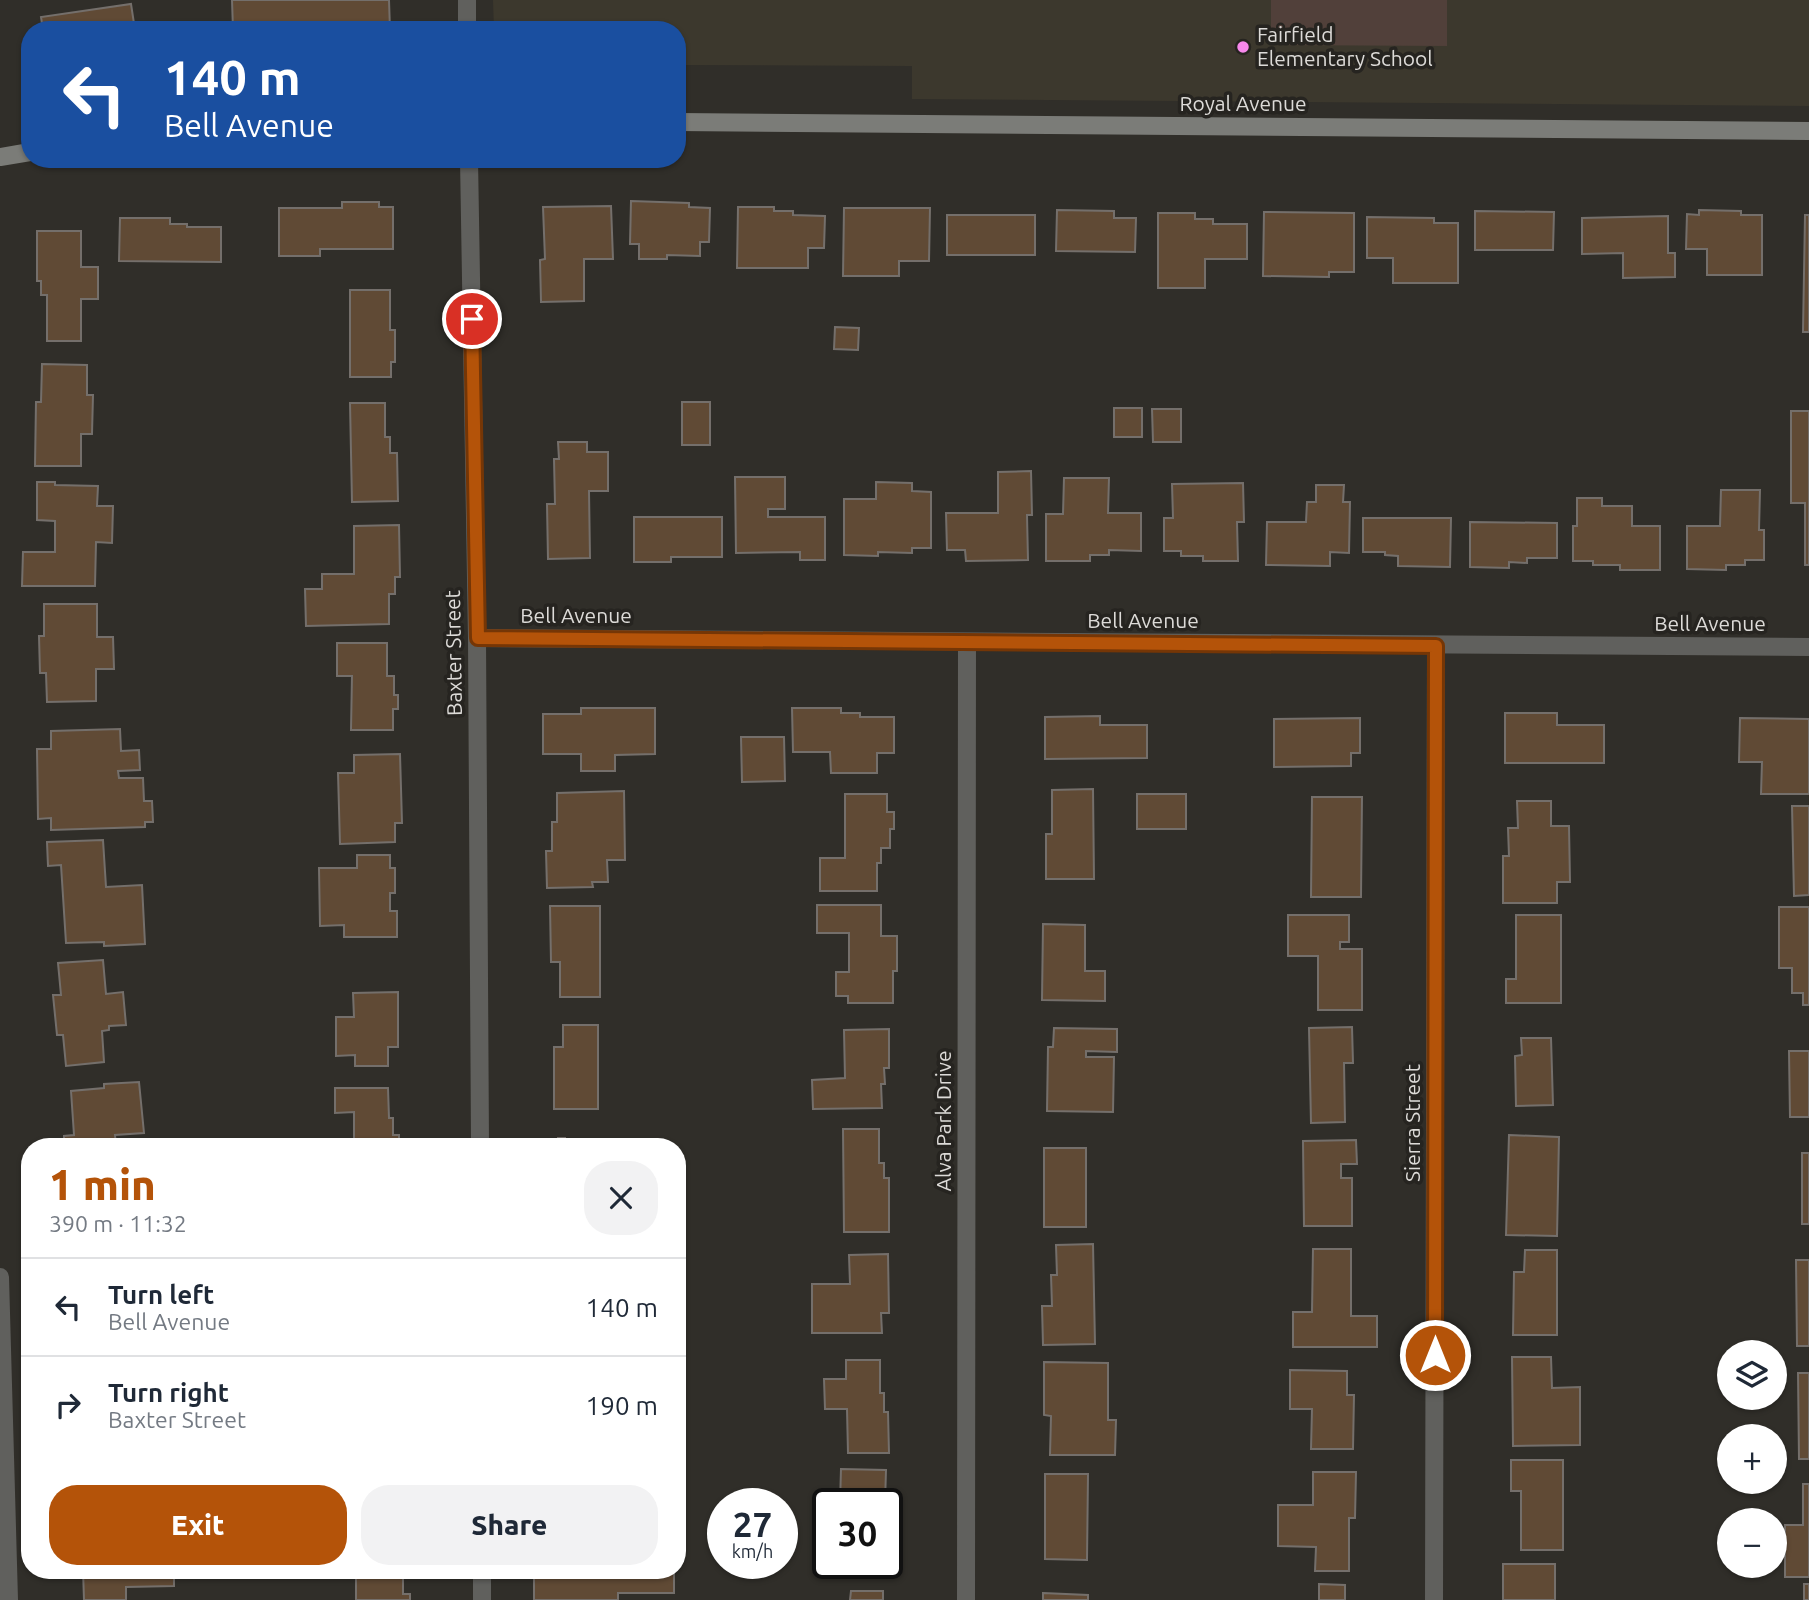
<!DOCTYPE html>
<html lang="en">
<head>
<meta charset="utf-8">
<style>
  :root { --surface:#fff; --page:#f2f2f3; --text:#1f2937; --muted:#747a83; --line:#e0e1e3; --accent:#b45309 }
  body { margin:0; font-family:Ubuntu,sans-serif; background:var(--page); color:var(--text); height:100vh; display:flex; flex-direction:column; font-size:26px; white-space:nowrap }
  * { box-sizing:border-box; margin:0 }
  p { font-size:23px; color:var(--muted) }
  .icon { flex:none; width:38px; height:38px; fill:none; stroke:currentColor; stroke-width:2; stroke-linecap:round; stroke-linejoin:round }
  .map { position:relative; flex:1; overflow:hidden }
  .sheet { position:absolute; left:21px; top:1138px; width:665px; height:441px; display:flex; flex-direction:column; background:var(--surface); border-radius:28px; box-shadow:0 2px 5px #0004 }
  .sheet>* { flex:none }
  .hud { position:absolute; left:21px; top:21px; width:665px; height:147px; border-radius:28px; box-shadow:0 2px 5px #0004; background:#1a4fa0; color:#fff; overflow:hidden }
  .tools { position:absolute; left:1717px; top:1340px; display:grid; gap:14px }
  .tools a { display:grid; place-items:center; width:70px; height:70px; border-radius:50%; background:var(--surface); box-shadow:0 2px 5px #0004; font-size:35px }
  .speed { position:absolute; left:707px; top:1488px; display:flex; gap:14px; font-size:35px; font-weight:700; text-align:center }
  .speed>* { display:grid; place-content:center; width:91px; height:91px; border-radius:50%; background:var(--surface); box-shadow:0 2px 5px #0004; line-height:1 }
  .speed small { font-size:18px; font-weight:400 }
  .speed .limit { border:4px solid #111; border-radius:10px; background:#fff; color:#111 }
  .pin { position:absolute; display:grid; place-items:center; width:60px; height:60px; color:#fff; margin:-30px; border:4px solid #fff; border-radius:50%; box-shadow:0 2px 7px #0007 }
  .me { position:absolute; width:77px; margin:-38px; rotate:0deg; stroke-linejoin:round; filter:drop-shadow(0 0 5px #0008) }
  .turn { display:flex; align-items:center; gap:24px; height:147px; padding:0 28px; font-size:32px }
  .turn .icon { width:91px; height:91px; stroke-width:2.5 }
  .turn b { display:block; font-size:49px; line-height:60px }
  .round { display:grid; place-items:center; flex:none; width:74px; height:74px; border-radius:28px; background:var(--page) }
  .summary { display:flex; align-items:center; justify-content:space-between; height:119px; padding:0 28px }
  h1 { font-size:42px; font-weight:800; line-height:52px; color:var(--accent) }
  .cta { display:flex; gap:14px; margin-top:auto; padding:14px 28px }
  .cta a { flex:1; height:80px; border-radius:28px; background:var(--accent); color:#fff; font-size:28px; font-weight:800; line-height:80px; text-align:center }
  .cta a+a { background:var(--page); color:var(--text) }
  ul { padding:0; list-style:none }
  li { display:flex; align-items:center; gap:21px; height:98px; padding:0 28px; border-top:2px solid var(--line) }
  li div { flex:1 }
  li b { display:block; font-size:26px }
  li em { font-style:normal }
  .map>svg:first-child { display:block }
  .built { fill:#3c382d }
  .green { fill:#51403a }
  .building { fill:#604a35; stroke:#746f6b; stroke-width:2 }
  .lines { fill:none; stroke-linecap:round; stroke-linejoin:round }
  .street { stroke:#60605d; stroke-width:18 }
  .secondary { stroke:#7b7c78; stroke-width:18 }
  .route-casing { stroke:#753606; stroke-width:18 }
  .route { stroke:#b45309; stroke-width:12 }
  .poi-dot { fill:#f788eb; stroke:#262420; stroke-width:2.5 }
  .labels { text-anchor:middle; stroke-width:7; stroke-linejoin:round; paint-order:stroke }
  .poi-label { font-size:21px; fill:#dddbd8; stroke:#262420; text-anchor:start }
  .street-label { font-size:21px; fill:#dddbd8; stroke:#262420 }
</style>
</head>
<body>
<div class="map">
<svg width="1809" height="1600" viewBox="0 0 1809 1600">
  <rect width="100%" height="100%" fill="#302e29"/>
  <polygon class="built" points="493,0 1809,0 1809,106 912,99 912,66 677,65 677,30 494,30"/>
  <polygon class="green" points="1271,0 1447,0 1447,46 1271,45"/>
  <g class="building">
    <polygon points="232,0 389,0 390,30 233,30"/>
    <polygon points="131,4 135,30 43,30 41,17"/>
    <polygon points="631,201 689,203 689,207 710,208 709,242 700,242 700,256 667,255 667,259 639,259 639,244 630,244"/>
    <polygon points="342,202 379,202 379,207 393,207 393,249 320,249 320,256 279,256 279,208 342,208"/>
    <polygon points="611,206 613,259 584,259 584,301 541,302 540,260 545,259 543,207"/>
    <polygon points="738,207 774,207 774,211 793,211 793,215 825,216 824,248 808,248 808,268 737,268"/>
    <polygon points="844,208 930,208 929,261 899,261 899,276 843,276"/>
    <polygon points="1057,210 1114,211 1114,218 1136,218 1135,252 1056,251"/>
    <polygon points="1699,210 1741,211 1741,215 1762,215 1762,275 1707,275 1707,249 1686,249 1687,214 1699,215"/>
    <polygon points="1475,211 1554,212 1553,250 1475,250"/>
    <polygon points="1264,212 1354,213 1354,272 1329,272 1329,277 1263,276"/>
    <polygon points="1158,213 1195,213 1195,219 1213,219 1213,224 1247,224 1247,259 1205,259 1205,288 1158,288"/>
    <rect x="947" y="215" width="88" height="40"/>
    <polygon points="1805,215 1809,215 1809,332 1803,332"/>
    <polygon points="1668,216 1668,253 1675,253 1675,277 1623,278 1623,253 1582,254 1582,218"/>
    <polygon points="1367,217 1434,218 1434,223 1458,223 1458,283 1393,283 1393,258 1367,258"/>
    <polygon points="120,218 170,218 170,224 187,224 187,227 221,227 221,262 119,261"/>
    <polygon points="37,231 81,231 81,267 98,267 98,299 81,299 81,341 47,341 47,295 41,295 41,281 37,281"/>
    <polygon points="350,290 390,290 390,330 395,330 395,362 391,362 391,377 350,377"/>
    <polygon points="835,327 859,328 858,350 834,349"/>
    <polygon points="42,364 87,365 87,395 93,395 92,434 81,434 81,466 35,466 36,402 41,402"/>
    <rect x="682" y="402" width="28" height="43"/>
    <polygon points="350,403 385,403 385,437 390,437 390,453 397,453 398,501 352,502"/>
    <rect x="1114" y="408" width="28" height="29"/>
    <polygon points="1152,409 1181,409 1181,442 1153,442"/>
    <polygon points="1791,411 1809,411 1809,565 1805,565 1805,503 1791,503"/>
    <polygon points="558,442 587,442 587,452 608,452 608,491 589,491 590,558 548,559 547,504 555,504 554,459 559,459"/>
    <polygon points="1031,471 1032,515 1027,515 1028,560 966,561 965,550 947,550 946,513 998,513 998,472"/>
    <polygon points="735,477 785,477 785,509 768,509 768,517 825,517 825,560 800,560 800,552 736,553"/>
    <polygon points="1064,478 1109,478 1108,513 1141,513 1141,551 1109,550 1109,555 1090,555 1090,561 1046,561 1046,514 1063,514"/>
    <polygon points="37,482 55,482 55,485 98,486 97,506 113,506 112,543 96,542 95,586 22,586 23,552 55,552 55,521 37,520"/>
    <polygon points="876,482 912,483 912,491 931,492 931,548 912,548 912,553 878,552 878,556 844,555 844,499 876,499"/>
    <polygon points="1243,483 1244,522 1237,522 1238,561 1203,561 1203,556 1181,556 1181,551 1164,551 1164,518 1173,518 1172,484"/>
    <polygon points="1316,485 1344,485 1343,502 1350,502 1349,553 1330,552 1330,566 1266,565 1267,522 1306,522 1307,502 1316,502"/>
    <polygon points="1721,490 1760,490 1759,530 1764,530 1764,560 1745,560 1745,565 1726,565 1726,570 1687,569 1687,526 1720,526"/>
    <polygon points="1577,498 1602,498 1602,506 1632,506 1632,526 1660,526 1660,570 1620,570 1620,565 1593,565 1593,561 1573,561 1573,526 1577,526"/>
    <polygon points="634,517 722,517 722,557 671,557 671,562 634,562"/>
    <polygon points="1363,518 1451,518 1450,567 1398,566 1398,556 1385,555 1385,552 1363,552"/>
    <polygon points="1470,522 1557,523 1557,558 1527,558 1527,563 1509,562 1509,568 1470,567"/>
    <polygon points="399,525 400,577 395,577 395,594 389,594 389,624 306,626 305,589 322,589 322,574 354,574 354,526"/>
    <polygon points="44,604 97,604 97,637 113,637 114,669 96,669 96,701 47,702 46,673 40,673 39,636 44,636"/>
    <polygon points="337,643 387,643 387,676 394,676 394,695 398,695 398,709 393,709 393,730 351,730 352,676 337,676"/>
    <polygon points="581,708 655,708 655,754 615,755 615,771 581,771 581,754 543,754 543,714 581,714"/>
    <polygon points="792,708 841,708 841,713 860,713 860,717 894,717 894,753 877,753 877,773 831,773 830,752 793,752"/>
    <polygon points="1505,713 1557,713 1557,725 1604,725 1604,763 1505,763"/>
    <polygon points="1100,716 1100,725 1147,725 1147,758 1045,759 1045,717"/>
    <polygon points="1360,718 1360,753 1351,753 1351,766 1274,767 1274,719"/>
    <polygon points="1740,718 1809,719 1809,794 1761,794 1762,762 1739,762"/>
    <polygon points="120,729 121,751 139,750 140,770 118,771 119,778 143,778 144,801 152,801 153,822 145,822 145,827 51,830 51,818 38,819 37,749 51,749 51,731"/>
    <polygon points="741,737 784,737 785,781 742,782"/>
    <polygon points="400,754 402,823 395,823 395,842 340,844 338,773 354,773 354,755"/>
    <polygon points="1093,789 1094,879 1046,879 1046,834 1052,834 1052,790"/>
    <polygon points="624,791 625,860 607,860 608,882 592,882 593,887 547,888 546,851 552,851 552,822 557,822 557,793"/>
    <polygon points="845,794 887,794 887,812 894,812 894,829 890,829 890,848 881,848 881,863 877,863 877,891 820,891 820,858 845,858"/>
    <rect x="1137" y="794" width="49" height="35"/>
    <polygon points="1312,797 1362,797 1361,897 1311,897"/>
    <polygon points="1517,801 1551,801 1551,826 1569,826 1570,882 1557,882 1557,903 1503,903 1503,856 1509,856 1508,828 1518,828"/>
    <polygon points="1792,806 1809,806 1809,895 1794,896"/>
    <polygon points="103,840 106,887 142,885 145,944 104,946 104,942 66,943 61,865 48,866 47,842"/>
    <polygon points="357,855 390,855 390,868 395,868 395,893 390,893 390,911 397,911 397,937 344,937 344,925 320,926 319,868 357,868"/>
    <polygon points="817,905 881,905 881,936 897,936 897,971 893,971 893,1003 848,1003 848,996 836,996 836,972 849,972 849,933 817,933"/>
    <polygon points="550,906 600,906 600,997 560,997 560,962 551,962"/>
    <polygon points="1779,907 1809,907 1809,1005 1803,1005 1803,993 1792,993 1792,968 1779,968"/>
    <polygon points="1288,915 1349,915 1349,942 1340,942 1340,949 1362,949 1362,1010 1318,1010 1318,956 1288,956"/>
    <polygon points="1516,915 1561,915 1561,1003 1506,1003 1506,979 1516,979"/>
    <polygon points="1043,924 1085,925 1085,971 1105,971 1105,1001 1042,1000"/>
    <polygon points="103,960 106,994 123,992 126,1025 109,1026 109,1030 102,1031 104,1062 66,1066 63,1035 57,1035 53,995 61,995 58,963"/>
    <polygon points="398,992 398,1047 388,1047 388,1066 355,1066 355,1055 336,1056 336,1017 354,1017 353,993"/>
    <polygon points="563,1025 598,1025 598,1109 554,1109 554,1047 563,1047"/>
    <polygon points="1352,1027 1353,1063 1344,1063 1345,1122 1311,1123 1309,1028"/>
    <polygon points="1054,1028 1117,1029 1117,1052 1086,1051 1086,1057 1114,1057 1113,1112 1047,1111 1048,1047 1053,1047"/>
    <polygon points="889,1029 889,1068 884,1068 885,1084 881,1084 882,1108 813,1109 812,1080 845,1078 844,1030"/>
    <polygon points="1521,1038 1551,1038 1553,1105 1516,1106 1515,1056 1522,1055"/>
    <polygon points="1789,1051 1809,1051 1809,1117 1790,1117"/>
    <polygon points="139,1082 144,1133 115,1135 116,1146 64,1146 64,1136 74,1135 71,1091 104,1088 104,1084"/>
    <polygon points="335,1088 388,1088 389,1118 393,1118 393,1135 399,1135 399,1146 354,1146 354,1112 335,1113"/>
    <polygon points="843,1129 879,1129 879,1163 884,1163 884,1178 889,1178 889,1232 844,1232"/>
    <polygon points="1509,1135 1559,1137 1557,1236 1506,1235"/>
    <polygon points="558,1138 565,1138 565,1144 600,1144 600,1146 558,1146"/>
    <polygon points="1356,1140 1357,1164 1341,1164 1341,1178 1352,1178 1352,1226 1304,1226 1303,1141"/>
    <rect x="1044" y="1148" width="42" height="79"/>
    <rect x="1802" y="1153" width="7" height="71"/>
    <polygon points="1093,1244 1095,1344 1043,1345 1042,1306 1052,1306 1051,1275 1057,1275 1056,1245"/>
    <polygon points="1313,1249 1351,1249 1351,1316 1377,1316 1377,1347 1293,1347 1293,1312 1312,1312"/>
    <polygon points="1525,1250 1557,1250 1557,1335 1513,1335 1514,1272 1524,1272"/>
    <polygon points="888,1254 889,1313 881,1313 882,1333 812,1333 812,1284 850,1284 849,1255"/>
    <polygon points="1796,1260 1809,1260 1809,1346 1797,1346"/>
    <polygon points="1512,1357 1551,1357 1552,1388 1580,1387 1580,1445 1513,1446"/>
    <polygon points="846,1360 880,1360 880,1393 884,1393 884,1412 888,1412 889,1453 848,1453 847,1409 825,1409 824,1379 846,1379"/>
    <polygon points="1044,1362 1108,1363 1108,1420 1116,1420 1115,1455 1050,1455 1051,1416 1044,1415"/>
    <polygon points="1290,1370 1347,1371 1347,1395 1354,1395 1353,1449 1311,1449 1312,1409 1290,1409"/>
    <polygon points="1798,1373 1809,1373 1809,1459 1799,1459"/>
    <polygon points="1511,1460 1563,1460 1563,1550 1521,1550 1521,1491 1511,1491"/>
    <polygon points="841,1469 886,1470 885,1503 840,1503"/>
    <polygon points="1313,1472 1356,1472 1355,1518 1349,1518 1349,1571 1315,1571 1316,1547 1278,1546 1278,1505 1313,1505"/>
    <polygon points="1045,1474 1088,1474 1087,1560 1045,1559"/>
    <polygon points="1803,1484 1809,1484 1809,1577 1785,1577 1785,1525 1803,1525"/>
    <rect x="819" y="1520" width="9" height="29"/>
    <rect x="829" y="1563" width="47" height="5"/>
    <rect x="1503" y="1564" width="52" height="36"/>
    <polygon points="83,1570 174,1570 174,1586 126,1587 126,1600 84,1600"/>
    <polygon points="356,1570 398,1570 398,1574 403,1574 403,1594 410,1594 410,1600 356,1600"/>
    <polygon points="534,1570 602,1570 602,1578 614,1578 614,1570 674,1570 674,1593 618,1593 618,1600 534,1600"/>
    <polygon points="1319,1584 1345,1585 1345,1600 1319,1600"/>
    <rect x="1804" y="1584" width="5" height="16"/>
    <polygon points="851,1591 883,1591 883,1600 850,1600"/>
    <polygon points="1043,1593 1088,1595 1088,1600 1043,1600"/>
  </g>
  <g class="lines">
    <g class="street">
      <polyline points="467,0 467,30"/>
      <polyline points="469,159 477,638 480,1146"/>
      <polyline points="477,638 1809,647"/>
      <polyline points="0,1277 9,1600"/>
      <polyline points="482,1570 482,1600"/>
      <polyline points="966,1600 967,642"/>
      <polyline points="1434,1600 1436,646"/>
    </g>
    <g class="secondary">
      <polyline points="677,122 1809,131"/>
      <polyline points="0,157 30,152"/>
    </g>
  </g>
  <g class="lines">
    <g class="route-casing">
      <polyline id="route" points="472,319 478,638 1436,646 1435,1355"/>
    </g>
    <use href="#route" class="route"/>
  </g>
  <circle class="poi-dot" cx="1243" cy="47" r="7"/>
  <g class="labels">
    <g class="poi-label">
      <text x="1257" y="42">Fairfield<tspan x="1257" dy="24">Elementary School</tspan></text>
    </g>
    <g class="street-label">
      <text x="1243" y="111">Royal Avenue</text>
      <text x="576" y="623">Bell Avenue</text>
      <text x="1143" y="628">Bell Avenue</text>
      <text x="1710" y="631">Bell Avenue</text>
      <text transform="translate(454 653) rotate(-91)" y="7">Baxter Street</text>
      <text transform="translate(944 1121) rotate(-90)" y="7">Alva Park Drive</text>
      <text transform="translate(1413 1123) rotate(-90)" y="7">Sierra Street</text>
    </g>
  </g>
</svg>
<div class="tools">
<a><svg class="icon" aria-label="layers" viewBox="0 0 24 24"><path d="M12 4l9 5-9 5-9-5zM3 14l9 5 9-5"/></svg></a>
<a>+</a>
<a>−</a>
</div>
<div class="speed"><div>27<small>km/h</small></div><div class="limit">30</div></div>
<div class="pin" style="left:472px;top:319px;background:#d93025"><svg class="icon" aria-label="arrive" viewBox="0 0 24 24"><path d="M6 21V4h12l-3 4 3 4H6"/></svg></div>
<svg class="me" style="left:1435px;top:1355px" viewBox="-20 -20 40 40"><circle r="17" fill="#b45309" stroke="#fff" stroke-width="3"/><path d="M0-11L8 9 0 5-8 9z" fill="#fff"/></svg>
<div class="hud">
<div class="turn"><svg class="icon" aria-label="left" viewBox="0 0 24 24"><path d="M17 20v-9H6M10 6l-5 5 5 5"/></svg><div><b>140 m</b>Bell Avenue</div></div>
</div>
<section class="sheet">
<div class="summary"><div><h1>1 min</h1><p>390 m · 11:32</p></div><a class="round"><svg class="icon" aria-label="close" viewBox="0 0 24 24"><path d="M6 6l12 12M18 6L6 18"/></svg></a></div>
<ul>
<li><svg class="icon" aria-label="left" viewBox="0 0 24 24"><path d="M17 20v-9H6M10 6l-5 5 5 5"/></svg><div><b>Turn left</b><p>Bell Avenue</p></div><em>140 m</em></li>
<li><svg class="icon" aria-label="right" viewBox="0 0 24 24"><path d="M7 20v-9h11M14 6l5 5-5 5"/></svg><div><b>Turn right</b><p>Baxter Street</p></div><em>190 m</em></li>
</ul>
<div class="cta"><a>Exit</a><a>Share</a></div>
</section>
</div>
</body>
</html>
